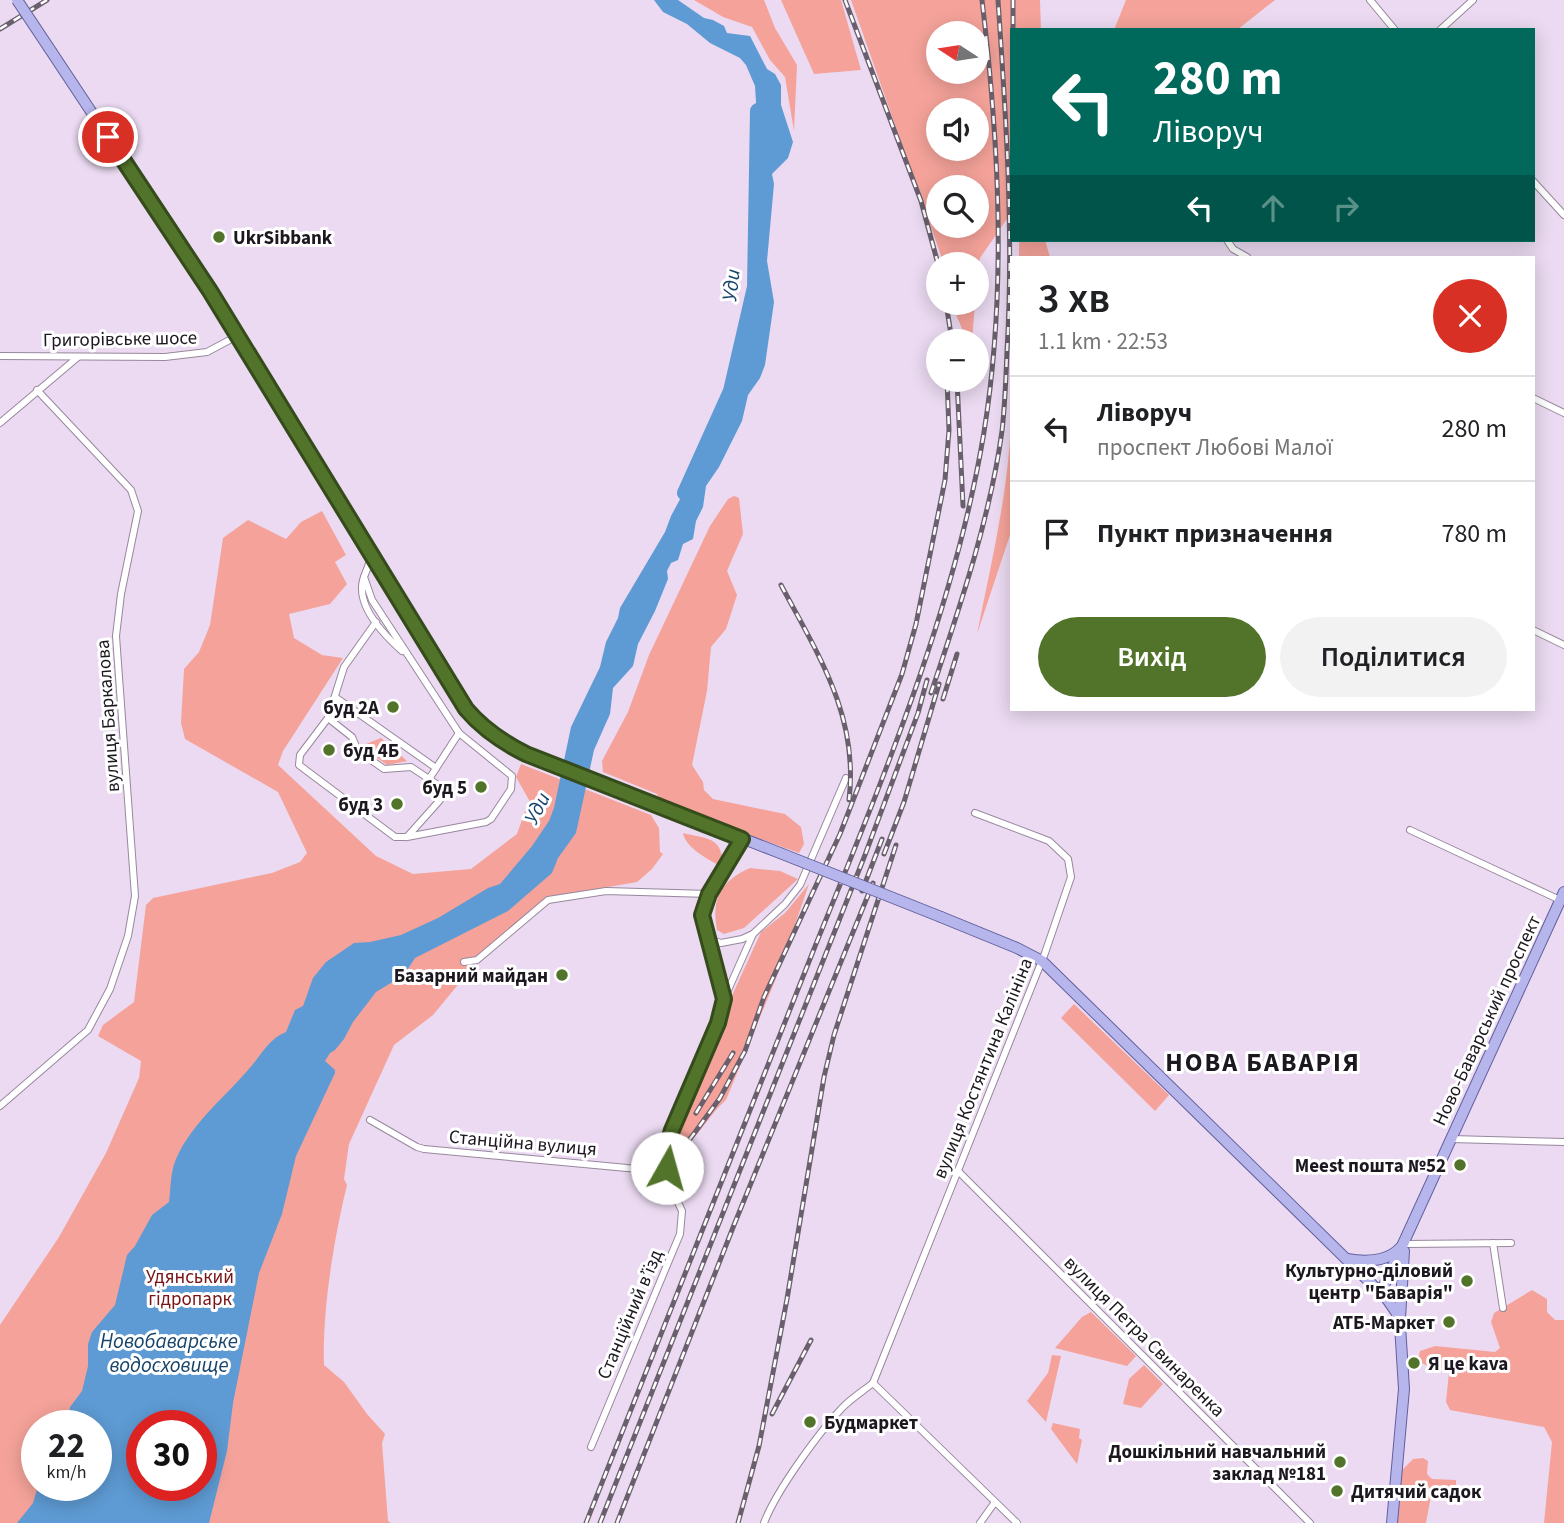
<!DOCTYPE html>
<html lang="uk">
<head>
<meta charset="utf-8">
<style>
  :root { --surface:#fff; --page:#f2f2f2; --text:#202124; --muted:#757577; --line:#e0e0e0; --accent:#52732a }
  body { margin:0; font-family:"Source Sans 3",sans-serif; background:var(--page); color:var(--text); height:100vh; display:flex; flex-direction:column; font-size:26px; white-space:nowrap }
  * { box-sizing:border-box; margin:0 }
  p { font-size:23px; color:var(--muted) }
  .icon { flex:none; width:38px; height:38px; fill:none; stroke:currentColor; stroke-width:2; stroke-linecap:round; stroke-linejoin:round }
  .map { position:relative; flex:1; overflow:hidden }
  .side { position:absolute; left:1010px; top:256px; width:525px; height:455px; display:flex; flex-direction:column; background:var(--surface); border-radius:0px; box-shadow:0 4px 18px #0003 }
  .side>* { flex:none }
  .banner { position:absolute; left:1010px; top:28px; width:525px; height:214px; border-radius:0px; box-shadow:0 4px 18px #0003; background:#00695c; color:#fff; overflow:hidden }
  .needle { width:46px; rotate:282deg }
  .controls { position:absolute; left:926px; top:21px; display:grid; gap:14px }
  .controls a { display:grid; place-items:center; width:63px; height:63px; border-radius:50%; background:var(--surface); box-shadow:0 4px 18px #0003; font-size:35px }
  .speed { position:absolute; left:21px; top:1410px; display:flex; gap:14px; font-size:35px; font-weight:700; text-align:center }
  .speed>* { display:grid; place-content:center; width:91px; height:91px; border-radius:50%; background:var(--surface); box-shadow:0 4px 18px #0003; line-height:1 }
  .speed small { font-size:18px; font-weight:400 }
  .speed .limit { border:10px solid #d22; background:#fff; color:#111 }
  .pin { position:absolute; display:grid; place-items:center; width:60px; height:60px; color:#fff; margin:-30px; border:4px solid #fff; border-radius:50%; box-shadow:0 2px 7px #0007 }
  .me { position:absolute; width:77px; margin:-38px; rotate:7deg; stroke-linejoin:round; filter:drop-shadow(0 0 5px #0008) }
  .turn { display:flex; align-items:center; gap:24px; height:147px; padding:0 28px; font-size:32px }
  .turn .icon { width:91px; height:91px; stroke-width:2.5 }
  .turn b { display:block; font-size:49px; line-height:60px }
  .lanes { display:flex; align-items:center; height:66px; padding:0 28px; background:#0003; justify-content:center; gap:35px; direction:ltr }
  .lanes .off { opacity:.35 }
  .round { display:grid; place-items:center; flex:none; width:74px; height:74px; border-radius:37px; background:var(--page) }
  .summary { display:flex; align-items:center; justify-content:space-between; height:119px; padding:0 28px }
  h1 { font-size:42px; font-weight:600; line-height:52px }
  .primary-button { display:flex; gap:14px; margin-top:auto; padding:14px 28px }
  .primary-button a { flex:1; height:80px; border-radius:42px; background:var(--accent); color:#fff; font-size:28px; font-weight:600; line-height:80px; text-align:center }
  .primary-button a+a { background:var(--page); color:var(--text) }
  ul { padding:0; list-style:none }
  li { display:flex; align-items:center; gap:21px; height:105px; padding:0 28px; border-top:2px solid var(--line) }
  li div { flex:1 }
  li b { display:block; font-size:26px }
  li em { font-style:normal }
  .map>svg:first-child { display:block }
  .green { fill:#f5a39a; fill-rule:evenodd }
  .water { fill:#5e9bd4; fill-rule:evenodd }
  .lines { fill:none; stroke-linecap:round; stroke-linejoin:round }
  .river { stroke:#5e9bd4; stroke-width:16 }
  .street-casing { stroke:#97889d; stroke-width:8 }
  .primary-casing { stroke:#615f9c; stroke-width:12 }
  .street { stroke:#fff; stroke-width:6 }
  .primary { stroke:#b6b6ec; stroke-width:10 }
  .rail-casing { stroke:#6a606d; stroke-width:5 }
  .rail { stroke:#fff; stroke-width:2.5; stroke-dasharray:8; stroke-linecap:butt }
  .primary-bridge-casing { stroke:#615f9c; stroke-width:12; stroke-linecap:butt }
  .primary-bridge { stroke:#b6b6ec; stroke-width:10 }
  .route-casing { stroke:#354b1b; stroke-width:18 }
  .route { stroke:#52732a; stroke-width:12 }
  .poi-dot { fill:#52732a; stroke:#fff; stroke-width:2.5 }
  .labels { text-anchor:middle; stroke-width:6; stroke-linejoin:round; paint-order:stroke }
  .poi-label { font-size:19px; font-weight:bold; fill:#1d171f; stroke:#fff; text-anchor:end }
  .street-label { font-size:19px; fill:#1d171f; stroke:#fff }
  .park-label { font-size:19px; fill:#791315; stroke:#fff }
  .water-label { font-size:21px; font-style:italic; fill:#17446a; stroke:#fff }
  .district-label { font-size:26px; font-weight:bold; letter-spacing:2px; fill:#1d171f; stroke:#fff }
</style>
</head>
<body>
<div class="map">
<svg width="1564" height="1523" viewBox="0 0 1564 1523">
  <rect width="100%" height="100%" fill="#ebdaf1"/>
  <g class="green">
    <polygon points="694,0 764,0 775,28 797,65 794,131 785,77 770,60 752,27 723,17"/>
    <polygon points="781,0 841,0 861,70 814,74"/>
    <path d="M851,0H1040L1041,30H1012L1011,213L980,258L977,274L976,264H944ZM938,33H976V72H938ZM938,110H976V149H938ZM938,187H976V226H938Z"/>
    <polygon points="1126,0 1275,0 1237,30 1114,30"/>
    <polygon points="1019,240 1045,240 1050,257 1019,257"/>
    <polygon points="951,303 975,303 972,341 963,341 963,331"/>
    <path d="M1011,422V532L977,634C991,564 1008,494 1011,422Z"/>
    <polygon points="734,496 739,498 743,534 727,571 737,595 726,629 711,647 707,691 692,765 703,782 704,790 713,799 785,814 801,827 804,844 799,853 660,802 657,794 603,772 602,761 628,712 649,655 710,526 728,499"/>
    <path d="M322,511L346,555L335,562L347,584L330,604L289,614L294,638L322,655L343,658L283,751L278,765L376,856L413,874L471,869L517,834L529,800L516,777L521,764L651,815L659,828L660,852L663,854L652,869L637,882L545,898L475,964L433,1015L394,1045L349,1144L344,1179L347,1185C334,1238 322,1311 324,1365L344,1382L367,1414L385,1434L382,1443L388,1521L391,1523H0V1325L59,1237L106,1153L139,1078L141,1061L98,1036L103,1025L134,1002L146,905L153,898L272,873L300,862L307,853L278,792L185,739L181,723L184,669L199,652L210,625L223,538L248,520L286,539L301,522ZM37,1426H96V1486H37ZM142,1426H201V1486H142Z"/>
    <polygon points="381,738 407,761 387,765 361,746"/>
    <path d="M683,833C704,839 721,835 723,863L721,866C708,860 685,847 683,833Z"/>
    <path d="M750,868L780,871L798,879L744,928L724,934L717,930C711,898 721,881 750,868Z"/>
    <path d="M809,884L779,971L726,1100C708,1115 696,1143 675,1153L674,1141L703,1076L730,1000L761,932L785,913Z"/>
    <polygon points="1074,1004 1169,1095 1155,1111 1061,1018"/>
    <path d="M1532,1290L1547,1299V1312L1555,1320H1564V1523H1544L1552,1442L1544,1427L1450,1410L1446,1402L1449,1372C1439,1365 1427,1369 1418,1360L1420,1351L1435,1346L1495,1352L1500,1348L1491,1322L1494,1313Z"/>
    <polygon points="1091,1312 1136,1356 1127,1366 1055,1348 1082,1317"/>
    <polygon points="1052,1355 1061,1356 1046,1422 1027,1401 1048,1373"/>
    <polygon points="1144,1365 1163,1384 1141,1408 1123,1404 1129,1379"/>
    <polygon points="1053,1423 1080,1429 1079,1438 1082,1440 1077,1464 1051,1429"/>
    <polygon points="1423,1458 1428,1461 1427,1474 1432,1479 1456,1480 1456,1494 1434,1493 1431,1496 1426,1523 1394,1523 1399,1473 1413,1459"/>
  </g>
  <path class="water" d="M654,0H678L704,18L713,20L724,26L727,33L750,36L767,69L775,74L781,85V105L793,142L788,158L772,174L774,184L767,261L774,302L765,365L760,378L748,395L742,421L719,467L706,486L703,507L696,521L693,539L683,544L678,560L671,563L667,571L668,579L655,611L638,644L633,666L613,688L610,714L594,750L576,833L558,858L552,873L508,911L415,958L404,975L376,992L353,1022L344,1039L335,1050L330,1053L325,1061L335,1070V1073L296,1156L282,1214L259,1273L233,1403L227,1451L209,1523H17L33,1503L38,1486H96V1426H63L69,1416L70,1407L82,1391L88,1366V1344L92,1332L115,1305L127,1255L135,1246L152,1215L169,1202C171,1188 170,1173 176,1159C192,1123 222,1100 248,1070C261,1056 268,1039 286,1032L295,1010L303,1006L313,978L326,962L354,943L370,942L401,935L438,918L488,888L500,884L532,846L549,821L554,808L571,727L600,667L606,642L618,618L620,608L665,532L671,516L708,447L742,349L753,305L760,252V166L755,86L746,65L740,58L710,43L687,24L663,12ZM142,1426H201V1486H142Z"/>
  <g class="lines">
    <polyline class="river" points="685,493 731,391 755,287 758,111"/>
    <g class="street-casing">
      <g id="street">
        <polyline points="1370,0 1395,30"/>
        <polyline points="1440,30 1473,0"/>
        <polyline points="1533,181 1564,215"/>
        <polyline points="1227,240 1233,249 1247,257"/>
        <polyline points="0,356 165,357 207,352 237,336"/>
        <polyline points="1533,398 1564,413"/>
        <polyline points="0,423 78,357"/>
        <polyline points="372,556 364,577 372,600 459,733 512,776 511,789 491,819 486,822 407,837 395,837 299,765 300,755 328,718 352,737 358,751 384,769 411,767 441,787 440,800 407,837"/>
        <path d="M364,577C354,604 383,634 402,651"/>
        <polyline points="1533,630 1564,645"/>
        <polyline points="335,697 436,768"/>
        <polyline points="328,718 344,667 376,622"/>
        <polyline points="429,779 459,733"/>
        <polyline points="1410,830 1560,900"/>
        <polyline points="707,939 721,943 742,939 753,934 785,904 800,885 846,778"/>
        <polyline points="464,962 477,960 548,900 606,891 709,894"/>
        <polyline points="725,997 753,934"/>
        <polyline points="0,1106 88,1030 110,989 128,936 135,896 116,636 121,594 138,511 131,490 37,390"/>
        <polyline points="370,1120 417,1147 424,1149 627,1168 649,1169 667,1145"/>
        <polyline points="1451,1139 1564,1142"/>
        <path d="M649,1169C659,1174 662,1186 673,1192"/>
        <polyline points="958,1171 1310,1523"/>
        <polyline points="1493,1243 1503,1308"/>
        <polyline points="1404,1244 1511,1243"/>
        <polyline points="873,1383 1045,953 1071,877 1068,859 1049,841 975,813"/>
        <polyline points="873,1383 1017,1523"/>
        <polyline points="591,1447 680,1234 682,1211 673,1192 667,1168 668,1144 677,1117 718,1023 724,999 702,915 709,894 742,839"/>
        <path d="M764,1523C776,1491 819,1432 843,1407C852,1398 863,1391 873,1383"/>
        <polyline points="980,1523 995,1502"/>
      </g>
    </g>
    <g class="primary-casing">
      <g id="primary">
        <path d="M49,48L210,291L466,709C483,729 502,742 526,754L780,853"/>
        <polyline points="941,917 1017,948 1042,961 1387,1299 1396,1312 1400,1325 1404,1389 1392,1523"/>
        <path d="M1347,1259C1365,1262 1387,1262 1400,1248"/>
        <polyline points="1381,1292 1564,892"/>
        <polyline points="1400,1319 1404,1251"/>
      </g>
    </g>
    <use href="#street" class="street"/>
    <use href="#primary" class="primary"/>
    <g class="rail-casing">
      <g id="rail">
        <polyline points="845,0 921,201 938,264"/>
        <polyline points="1013,0 1013,30"/>
        <polyline points="0,29 47,0"/>
        <polyline points="946,303 952,341"/>
        <polyline points="957,380 963,506"/>
        <path d="M781,585C819,656 859,717 849,800"/>
        <path d="M931,693C959,609 990,519 1002,431C1005,405 1006,378 1007,351C1014,234 1006,117 998,0"/>
        <polyline points="943,699 957,654"/>
        <polyline points="884,854 904,802 939,684"/>
        <polyline points="862,891 882,839"/>
        <polyline points="696,1113 733,1053"/>
        <polyline points="652,1191 720,1098 745,1051 764,997 840,834 902,674 916,624 945,480 949,430 947,380"/>
        <polyline points="772,1414 811,1340"/>
        <path d="M586,1523C662,1332 738,1140 814,949C881,783 955,609 984,432C1007,289 999,143 982,0"/>
        <polyline points="600,1523 865,855 918,713 927,680"/>
        <polyline points="617,1523 734,1225 873,883"/>
        <polyline points="738,1523 759,1446 787,1299 824,1077 834,1035 896,845"/>
      </g>
    </g>
    <use href="#rail" class="rail"/>
    <g class="primary-bridge-casing">
      <g id="primary-bridge">
        <polyline points="17,0 49,48"/>
        <polyline points="780,853 941,917"/>
      </g>
    </g>
    <use href="#primary-bridge" class="primary-bridge"/>
  </g>
  <g class="lines">
    <g class="route-casing">
      <path id="route" d="M108,137L210,291L466,709C483,729 502,742 526,754L742,839L709,894L702,915L724,999L718,1023L672,1130L668,1144L667,1168"/>
    </g>
    <use href="#route" class="route"/>
  </g>
  <g class="poi-dot">
    <circle cx="219" cy="237" r="7"/>
    <circle cx="393" cy="707" r="7"/>
    <circle cx="329" cy="750" r="7"/>
    <circle cx="481" cy="787" r="7"/>
    <circle cx="397" cy="804" r="7"/>
    <circle cx="562" cy="975" r="7"/>
    <circle cx="1460" cy="1165" r="7"/>
    <circle cx="1467" cy="1281" r="7"/>
    <circle cx="1449" cy="1322" r="7"/>
    <circle cx="1414" cy="1363" r="7"/>
    <circle cx="810" cy="1422" r="7"/>
    <circle cx="1340" cy="1462" r="7"/>
    <circle cx="1337" cy="1491" r="7"/>
  </g>
  <g class="labels">
    <g class="poi-label">
      <text x="233" y="244" text-anchor="start">UkrSibbank</text>
      <text x="379" y="714">буд 2А</text>
      <text x="343" y="757" text-anchor="start">буд 4Б</text>
      <text x="467" y="794">буд 5</text>
      <text x="383" y="811">буд 3</text>
      <text x="548" y="982">Базарний майдан</text>
      <text x="1446" y="1172">Meest пошта №52</text>
      <text x="1453" y="1277">Культурно-діловий<tspan x="1453" dy="22">центр "Баварія"</tspan></text>
      <text x="1435" y="1329">АТБ-Маркет</text>
      <text x="1428" y="1370" text-anchor="start">Я це kava</text>
      <text x="824" y="1429" text-anchor="start">Будмаркет</text>
      <text x="1326" y="1458">Дошкільний навчальний<tspan x="1326" dy="22">заклад №181</tspan></text>
      <text x="1351" y="1498" text-anchor="start">Дитячий садок</text>
    </g>
    <g class="street-label">
      <text transform="translate(120 338) rotate(-1)" y="7">Григорівське шосе</text>
      <text transform="translate(107 716) rotate(-94)" y="7">вулиця Баркалова</text>
      <text transform="translate(1486 1020) rotate(-65)" y="7">Ново-Баварський проспект</text>
      <text transform="translate(982 1068) rotate(-68)" y="7">вулиця Костянтина Калініна</text>
      <text transform="translate(523 1142) rotate(5)" y="7">Станційна вулиця</text>
      <text transform="translate(629 1314) rotate(-67)" y="7">Станційний в’їзд</text>
      <text transform="translate(1145 1336) rotate(45)" y="7">вулиця Петра Свинаренка</text>
    </g>
    <g class="park-label">
      <text x="190" y="1283">Удянський<tspan x="190" dy="22">гідропарк</tspan></text>
    </g>
    <g class="water-label">
      <text transform="translate(731 285) rotate(-83)" y="7">Уди</text>
      <text transform="translate(537 808) rotate(-63)" y="7">Уди</text>
      <text x="169" y="1348">Новобаварське<tspan x="169" dy="24">водосховище</tspan></text>
    </g>
    <g class="district-label">
      <text x="1263" y="1071">НОВА БАВАРІЯ</text>
    </g>
  </g>
</svg>
<div class="controls">
<a><svg class="needle" viewBox="-14 -14 28 28"><path d="M0-13l5 13h-10z" fill="#e53935"/><path d="M0 13l5-13h-10z" fill="#757577"/></svg></a>
<a><svg class="icon" aria-label="sound" viewBox="0 0 24 24"><path d="M4 9h4l5-4v14l-5-4H4zM17 9q2 3 0 6"/></svg></a>
<a><svg class="icon" aria-label="search" viewBox="0 0 24 24"><circle cx="10" cy="10" r="6"/><path d="M15 15l6 6"/></svg></a>
<a>+</a>
<a>−</a>
</div>
<div class="speed"><div>22<small>km/h</small></div><div class="limit">30</div></div>
<div class="pin" style="left:108px;top:137px;background:#d93025"><svg class="icon" aria-label="arrive" viewBox="0 0 24 24"><path d="M6 21V4h12l-3 4 3 4H6"/></svg></div>
<svg class="me" style="left:667px;top:1168px" viewBox="-20 -20 40 40"><circle r="19" fill="#fff"/><path d="M0-13L10 11 0 6-10 11z" fill="#52732a"/></svg>
<div class="banner">
<div class="turn"><svg class="icon" aria-label="left" viewBox="0 0 24 24"><path d="M17 20v-9H6M10 6l-5 5 5 5"/></svg><div><b>280 m</b>Ліворуч</div></div>
<div class="lanes"><svg class="icon" aria-label="left" viewBox="0 0 24 24"><path d="M17 20v-9H6M10 6l-5 5 5 5"/></svg><svg class="icon off" aria-label="ahead" viewBox="0 0 24 24"><path d="M12 20V5M6 11l6-6 6 6"/></svg><svg class="icon off" aria-label="right" viewBox="0 0 24 24"><path d="M7 20v-9h11M14 6l5 5-5 5"/></svg></div>
</div>
<section class="side">
<div class="summary"><div><h1>3 хв</h1><p>1.1 km · 22:53</p></div><a class="round" style="background:#d93025;color:#fff"><svg class="icon" aria-label="close" viewBox="0 0 24 24"><path d="M6 6l12 12M18 6L6 18"/></svg></a></div>
<ul>
<li><svg class="icon" aria-label="left" viewBox="0 0 24 24"><path d="M17 20v-9H6M10 6l-5 5 5 5"/></svg><div><b>Ліворуч</b><p>проспект Любові Малої</p></div><em>280 m</em></li>
<li><svg class="icon" aria-label="arrive" viewBox="0 0 24 24"><path d="M6 21V4h12l-3 4 3 4H6"/></svg><div><b>Пункт призначення</b></div><em>780 m</em></li>
</ul>
<div class="primary-button"><a>Вихід</a><a>Поділитися</a></div>
</section>
</div>
</body>
</html>
